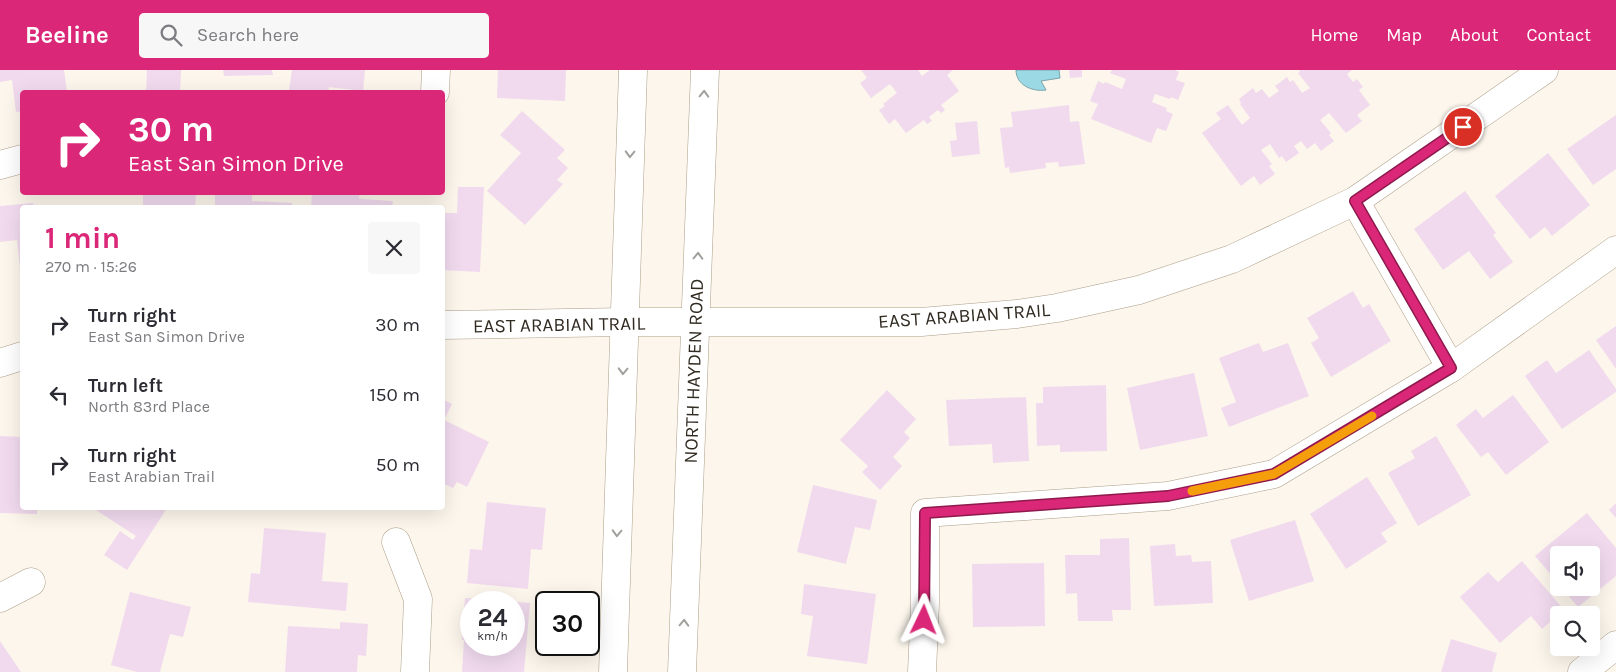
<!DOCTYPE html>
<html lang="en">
<head>
<meta charset="utf-8">
<style>
  :root { --surface:#fff; --page:#f7f7f7; --text:#2b2b33; --muted:#7c7c81; --accent:#db2777 }
  body { margin:0; font-family:Karla,sans-serif; background:var(--page); color:var(--text); height:100vh; display:flex; flex-direction:column; font-size:19px; white-space:nowrap }
  * { box-sizing:border-box; margin:0 }
  p { font-size:16px; color:var(--muted) }
  .icon { flex:none; width:28px; height:28px; fill:none; stroke:currentColor; stroke-width:2; stroke-linecap:round; stroke-linejoin:round }
  .map { position:relative; flex:1; overflow:hidden }
  .side { position:absolute; left:20px; top:135px; width:425px; height:305px; display:flex; flex-direction:column; background:var(--surface); border-radius:5px; box-shadow:0 5px 20px #0002 }
  .side>* { flex:none }
  .hud { position:absolute; left:20px; top:20px; width:425px; height:105px; border-radius:5px; box-shadow:0 5px 20px #0002; background:#db2777; color:#fff; overflow:hidden }
  .tools { position:absolute; left:1550px; top:476px; display:grid; gap:10px }
  .tools a { display:grid; place-items:center; width:50px; height:50px; border-radius:5px; background:var(--surface); box-shadow:0 5px 20px #0002; font-size:25px }
  .speed { position:absolute; left:460px; top:521px; display:flex; gap:10px; font-size:25px; font-weight:700; text-align:center }
  .speed>* { display:grid; place-content:center; width:65px; height:65px; border-radius:50%; background:var(--surface); box-shadow:0 5px 20px #0002; line-height:1 }
  .speed small { font-size:12px; font-weight:400 }
  .speed .limit { border:2px solid #111; border-radius:8px; background:#fff; color:#111 }
  .pin { position:absolute; display:grid; place-items:center; width:42px; height:42px; color:#fff; margin:-21px; border:2px solid #fff; border-radius:50%; box-shadow:0 1px 5px #0007 }
  .me { position:absolute; width:55px; margin:-28px; rotate:2deg; stroke-linejoin:round; filter:drop-shadow(0 0 4px #0008) }
  .turn { display:flex; align-items:center; gap:18px; height:105px; padding:0 25px; font-size:22px }
  .turn .icon { width:65px; height:65px; stroke-width:2.5 }
  .turn b { display:block; font-size:35px; line-height:42px }
  .round { display:grid; place-items:center; flex:none; width:52px; height:52px; border-radius:5px; background:var(--page) }
  .head { display:flex; align-items:center; justify-content:space-between; height:85px; padding:0 25px }
  h1 { font-size:30px; font-weight:700; line-height:38px; color:var(--accent) }
  ul { padding:0; list-style:none }
  li { display:flex; align-items:center; gap:15px; height:70px; padding:0 25px }
  li div { flex:1 }
  li b { display:block; font-size:19px }
  li em { font-style:normal }
  header { display:flex; align-items:center; gap:30px; box-sizing:border-box; height:70px; padding:0 25px; background:var(--accent); color:#fff }
  header strong { font-size:24px }
  nav { display:flex; gap:28px; margin-inline-start:auto; font-size:18px }
  .search { width:350px; height:45px; background:var(--page); display:flex; align-items:center; gap:12px; box-sizing:border-box; padding:0 18px; border-radius:5px; color:var(--muted); font-size:19px }
  .map>svg:first-child { display:block }
  .water { fill:#9bd9e4; stroke:#7ba5aa }
  .building { fill:#f1daee }
  .lines { fill:none; stroke-linecap:round; stroke-linejoin:round }
  .minor-casing { stroke:#ac9e87; stroke-width:29 }
  .tertiary-casing { stroke:#ac9e87; stroke-width:29 }
  .secondary-casing { stroke:#ac9e87; stroke-width:29 }
  .minor { stroke:#fff; stroke-width:28 }
  .tertiary { stroke:#fff; stroke-width:28 }
  .secondary { stroke:#fff; stroke-width:28 }
  .oneway { stroke:#a2a09c }
  .route-casing { stroke:#8e194d; stroke-width:12 }
  .route { stroke:#db2777; stroke-width:9 }
  .slow { stroke:#f59e0b; stroke-width:9 }
  .labels { text-anchor:middle; stroke-width:4; stroke-linejoin:round; paint-order:stroke }
  .street-label { font-size:19px; fill:#312b22; stroke:#fff }
</style>
</head>
<body>
<header>
<strong>Beeline</strong>
<div class="search"><svg class="icon" aria-label="search" viewBox="0 0 24 24"><circle cx="10" cy="10" r="6"/><path d="M15 15l6 6"/></svg>Search here</div>
<nav><a>Home</a><a>Map</a><a>About</a><a>Contact</a></nav>
</header>
<div class="map">
<svg width="1616" height="602" viewBox="0 0 1616 602">
  <rect width="100%" height="100%" fill="#fcf6ec"/>
  <path class="water" d="M1016,0H1059L1060,8L1041,11L1046,20C1032,22 1016,15 1016,0Z"/>
  <g class="building">
    <polygon points="0,0 64,0 67,22 22,22 22,41 16,42 12,10 0,12"/>
    <polygon points="147,0 181,0 180,22 146,22"/>
    <polygon points="223,0 272,0 273,5 224,6"/>
    <polygon points="292,0 365,0 363,21 329,17 328,22 305,22 289,20"/>
    <polygon points="498,0 566,0 565,31 497,28"/>
    <polygon points="861,0 918,0 922,6 930,0 953,0 947,5 959,21 941,35 945,40 941,43 938,40 929,47 932,51 927,54 924,50 906,63 895,49 889,54 879,40 885,36 883,34 897,23 890,14 871,28 860,13 867,8"/>
    <polygon points="1069,0 1082,0 1082,7 1070,8"/>
    <polygon points="1112,0 1175,0 1179,2 1176,10 1185,13 1178,30 1171,27 1170,29 1155,24 1152,32 1167,38 1166,41 1173,44 1166,61 1157,58 1151,73 1091,49 1098,34 1090,31 1098,11 1104,14 1105,12 1122,19 1126,9 1110,3"/>
    <polygon points="1299,0 1352,0 1347,4 1353,12 1357,9 1363,17 1359,20 1370,35 1357,45 1362,51 1346,63 1329,43 1320,50 1331,63 1329,65 1334,71 1321,81 1315,73 1307,79 1301,71 1294,76 1299,83 1286,92 1282,86 1279,88 1270,74 1261,80 1272,94 1269,96 1275,104 1260,115 1254,106 1241,116 1202,63 1221,49 1216,43 1228,35 1242,55 1250,48 1240,34 1241,33 1239,29 1253,18 1256,23 1262,19 1269,28 1279,21 1275,16 1287,7 1290,12 1293,10 1302,23 1310,18 1298,3 1300,2"/>
    <polygon points="1069,35 1070,52 1079,51 1085,94 1059,97 1058,92 1045,93 1046,98 1010,103 1009,97 1005,98 1000,58 1013,57 1011,42"/>
    <polygon points="522,41 565,80 557,88 568,98 557,110 563,114 525,155 487,121 521,83 500,65"/>
    <polygon points="1616,45 1616,99 1593,115 1567,79"/>
    <polygon points="977,51 980,84 952,87 950,71 957,70 955,53"/>
    <polygon points="1548,83 1590,135 1552,166 1545,157 1530,169 1495,126"/>
    <polygon points="458,117 484,117 480,202 442,200 442,143 457,143"/>
    <polygon points="1465,121 1496,163 1493,165 1513,192 1490,209 1469,181 1443,200 1414,159"/>
    <polygon points="312,122 360,122 359,129 393,131 392,138 311,138"/>
    <polygon points="143,123 196,124 195,138 143,138"/>
    <polygon points="215,123 252,125 252,131 292,133 292,138 215,138"/>
    <polygon points="33,133 34,138 22,138 22,206 21,206 17,170 0,172 0,136"/>
    <polygon points="1353,221 1363,238 1369,234 1391,271 1331,307 1311,273 1319,268 1307,248"/>
    <polygon points="1616,256 1616,299 1596,270"/>
    <polygon points="1259,273 1263,282 1288,273 1309,326 1229,357 1221,338 1236,332 1219,288"/>
    <polygon points="1589,280 1616,319 1616,322 1562,359 1525,306 1547,290 1556,303"/>
    <polygon points="1194,303 1208,366 1140,380 1127,318"/>
    <polygon points="1106,315 1107,381 1060,382 1060,375 1037,376 1036,333 1043,333 1043,317"/>
    <polygon points="887,320 916,349 904,362 910,368 893,387 902,396 880,420 862,402 868,396 840,370"/>
    <polygon points="1513,325 1549,372 1506,405 1488,382 1481,387 1456,355 1476,339 1483,348"/>
    <polygon points="1026,327 1029,391 993,393 992,374 949,376 946,330"/>
    <polygon points="442,329 452,334 444,350 489,372 467,417 457,412 453,418 442,413"/>
    <polygon points="0,366 22,367 22,438 37,438 37,444 0,443"/>
    <polygon points="1436,366 1471,425 1418,456 1388,403 1415,388 1411,381"/>
    <polygon points="1367,407 1397,453 1381,463 1387,472 1346,499 1310,444"/>
    <polygon points="813,415 877,430 870,460 855,457 846,494 797,482"/>
    <polygon points="487,432 546,438 542,480 531,479 528,519 467,513 470,479 482,480"/>
    <polygon points="1616,433 1616,448 1609,440"/>
    <polygon points="93,438 167,438 127,500 104,485 120,461 133,470 136,466"/>
    <polygon points="1587,443 1616,478 1616,506 1578,537 1562,518 1591,518 1591,485 1559,485 1559,514 1535,486"/>
    <polygon points="1295,450 1314,511 1249,531 1230,470"/>
    <polygon points="264,458 326,463 322,511 348,513 346,541 248,532 251,503 260,504"/>
    <polygon points="1129,468 1131,540 1112,540 1113,551 1078,551 1077,523 1066,524 1065,485 1100,485 1100,469"/>
    <polygon points="1175,474 1176,486 1191,485 1192,492 1211,491 1213,533 1154,536 1150,476"/>
    <polygon points="1522,491 1564,540 1542,559 1531,546 1500,573 1460,527 1488,502 1498,512"/>
    <polygon points="1044,493 1045,556 973,557 972,494"/>
    <polygon points="804,514 876,524 867,594 807,586 813,546 801,544"/>
    <polygon points="130,522 191,537 183,567 170,564 160,602 137,602 111,595"/>
    <polygon points="465,528 502,531 502,532 471,532 471,575 514,575 514,532 530,533 524,602 462,602 464,570 462,570"/>
    <polygon points="340,552 368,554 366,586 358,585 357,602 285,602 288,556 340,559"/>
    <polygon points="1451,569 1497,583 1492,602 1441,602"/>
    <polygon points="0,571 21,602 0,602"/>
  </g>
  <g class="lines">
    <g class="minor-casing">
      <g id="minor">
        <polyline points="435,22 436,0"/>
        <polyline points="0,95 22,89"/>
        <polyline points="1355,131 1451,298"/>
        <polyline points="396,472 418,529 415,602"/>
        <polyline points="0,528 31,512"/>
        <polyline points="922,602 925,533 925,443 1168,426 1274,404 1451,298 1616,180"/>
        <polyline points="1582,602 1616,575"/>
      </g>
    </g>
    <g class="tertiary-casing">
      <g id="tertiary">
        <polyline points="442,255 624,252 921,252 1017,244 1057,238 1139,220 1232,189 1355,131 1544,0"/>
        <polyline points="0,293 22,286"/>
      </g>
    </g>
    <g class="secondary-casing">
      <g id="secondary">
        <polyline points="613,602 633,0"/>
        <polyline points="682,602 705,0"/>
      </g>
    </g>
    <use href="#minor" class="minor"/>
    <use href="#tertiary" class="tertiary"/>
    <use href="#secondary" class="secondary"/>
  </g>
  <defs><path id="oneway-chevron" d="M-2-3.5L2.5 0L-2 3.5" fill="none" stroke-width="1.6" stroke-linecap="round" stroke-linejoin="round" transform="scale(1.25)"/></defs>
  <g class="oneway">
    <use href="#oneway-chevron" transform="translate(704 24) rotate(-88)"/>
    <use href="#oneway-chevron" transform="translate(630 84) rotate(92)"/>
    <use href="#oneway-chevron" transform="translate(698 186) rotate(-88)"/>
    <use href="#oneway-chevron" transform="translate(623 301) rotate(92)"/>
    <use href="#oneway-chevron" transform="translate(617 463) rotate(92)"/>
    <use href="#oneway-chevron" transform="translate(684 553) rotate(-88)"/>
  </g>
  <g class="lines">
    <g class="route-casing">
      <polyline id="route" points="924,550 925,443 1168,426 1274,404 1451,298 1355,131 1463,57"/>
    </g>
    <use href="#route" class="route"/>
    <polyline class="slow" points="1192,421 1274,404 1372,346"/>
  </g>
  <g class="labels">
    <g class="street-label">
      <text transform="translate(964 245) rotate(-4)" y="7">EAST ARABIAN TRAIL</text>
      <text transform="translate(559 254) rotate(-1)" y="7">EAST ARABIAN TRAIL</text>
      <text transform="translate(693 301) rotate(-88)" y="7">NORTH HAYDEN ROAD</text>
    </g>
  </g>
</svg>
<div class="tools">
<a><svg class="icon" aria-label="sound" viewBox="0 0 24 24"><path d="M4 9h4l5-4v14l-5-4H4zM17 9q2 3 0 6"/></svg></a>
<a><svg class="icon" aria-label="search" viewBox="0 0 24 24"><circle cx="10" cy="10" r="6"/><path d="M15 15l6 6"/></svg></a>
</div>
<div class="speed"><div>24<small>km/h</small></div><div class="limit">30</div></div>
<div class="pin" style="left:1463px;top:57px;background:#d93025"><svg class="icon" aria-label="arrive" viewBox="0 0 24 24"><path d="M6 21V4h12l-3 4 3 4H6"/></svg></div>
<svg class="me" style="left:924px;top:550px" viewBox="-20 -20 40 40"><path d="M0-17L14 15 0 8-14 15z" fill="#db2777" stroke="#fff" stroke-width="4"/></svg>
<div class="hud">
<div class="turn"><svg class="icon" aria-label="right" viewBox="0 0 24 24"><path d="M7 20v-9h11M14 6l5 5-5 5"/></svg><div><b>30 m</b>East San Simon Drive</div></div>
</div>
<section class="side">
<div class="head"><div><h1>1 min</h1><p>270 m · 15:26</p></div><a class="round"><svg class="icon" aria-label="close" viewBox="0 0 24 24"><path d="M6 6l12 12M18 6L6 18"/></svg></a></div>
<ul>
<li><svg class="icon" aria-label="right" viewBox="0 0 24 24"><path d="M7 20v-9h11M14 6l5 5-5 5"/></svg><div><b>Turn right</b><p>East San Simon Drive</p></div><em>30 m</em></li>
<li><svg class="icon" aria-label="left" viewBox="0 0 24 24"><path d="M17 20v-9H6M10 6l-5 5 5 5"/></svg><div><b>Turn left</b><p>North 83rd Place</p></div><em>150 m</em></li>
<li><svg class="icon" aria-label="right" viewBox="0 0 24 24"><path d="M7 20v-9h11M14 6l5 5-5 5"/></svg><div><b>Turn right</b><p>East Arabian Trail</p></div><em>50 m</em></li>
</ul>
</section>
</div>
</body>
</html>
